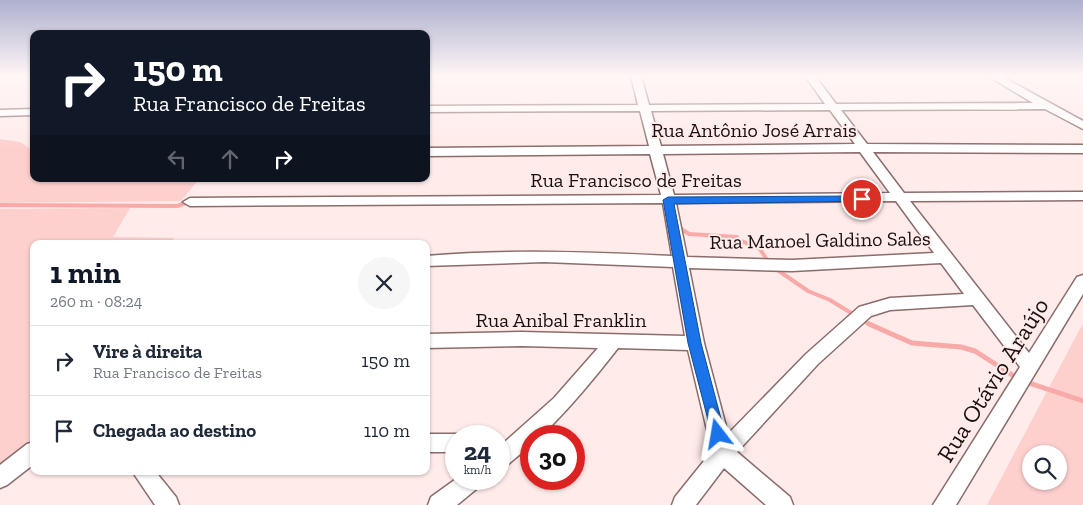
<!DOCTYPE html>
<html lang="pt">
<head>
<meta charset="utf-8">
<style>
  :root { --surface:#fff; --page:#f6f6f7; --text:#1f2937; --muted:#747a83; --line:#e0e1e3; --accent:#111827 }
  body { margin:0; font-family:"Zilla Slab",serif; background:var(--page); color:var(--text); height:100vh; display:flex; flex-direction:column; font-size:19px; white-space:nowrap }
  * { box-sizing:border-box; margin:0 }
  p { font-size:16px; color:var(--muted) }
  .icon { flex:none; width:28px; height:28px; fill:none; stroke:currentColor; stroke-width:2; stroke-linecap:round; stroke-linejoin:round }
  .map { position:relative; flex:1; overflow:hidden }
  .sheet { position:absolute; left:30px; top:240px; width:400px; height:235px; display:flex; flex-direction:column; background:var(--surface); border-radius:10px; box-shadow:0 1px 4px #0004 }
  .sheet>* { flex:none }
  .top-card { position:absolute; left:30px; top:30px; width:400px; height:152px; border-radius:10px; box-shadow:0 1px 4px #0004; background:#111827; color:#fff; overflow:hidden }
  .fabs { position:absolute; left:1022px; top:445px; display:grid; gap:10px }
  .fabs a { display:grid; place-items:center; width:45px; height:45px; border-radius:50%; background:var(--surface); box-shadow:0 1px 4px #0004; font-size:25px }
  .speed { position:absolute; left:445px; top:425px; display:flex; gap:10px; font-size:25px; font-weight:700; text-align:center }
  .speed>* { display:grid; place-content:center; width:65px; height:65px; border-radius:50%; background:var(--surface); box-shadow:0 1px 4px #0004; line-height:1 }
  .speed small { font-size:12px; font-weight:400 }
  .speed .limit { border:8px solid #d22; background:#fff; color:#111 }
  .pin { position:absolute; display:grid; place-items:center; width:42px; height:42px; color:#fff; margin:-21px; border:2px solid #fff; border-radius:50%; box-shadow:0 1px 5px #0007 }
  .me { position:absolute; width:55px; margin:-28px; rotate:346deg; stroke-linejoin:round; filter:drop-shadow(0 0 4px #0008) }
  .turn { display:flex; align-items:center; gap:18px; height:105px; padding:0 20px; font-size:22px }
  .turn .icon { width:65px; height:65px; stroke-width:2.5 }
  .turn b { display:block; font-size:35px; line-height:42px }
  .lanes { display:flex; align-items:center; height:48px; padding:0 20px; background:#0003; justify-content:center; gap:25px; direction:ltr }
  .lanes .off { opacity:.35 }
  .round { display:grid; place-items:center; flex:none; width:52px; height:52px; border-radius:26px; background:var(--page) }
  .headline { display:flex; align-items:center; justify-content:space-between; height:85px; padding:0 20px }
  h1 { font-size:30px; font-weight:700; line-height:38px; color:var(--accent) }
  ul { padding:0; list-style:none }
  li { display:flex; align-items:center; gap:15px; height:70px; padding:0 20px; border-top:1px solid var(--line) }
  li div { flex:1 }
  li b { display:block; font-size:19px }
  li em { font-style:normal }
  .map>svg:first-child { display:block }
  .green { fill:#fdd0ce; fill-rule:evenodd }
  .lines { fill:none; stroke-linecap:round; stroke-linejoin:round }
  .stream-far1 { stroke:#f8aaa8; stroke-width:4 }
  .stream { stroke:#f8aaa8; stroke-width:5 }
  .minor-casing { stroke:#8a6d6c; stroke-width:3 }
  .minor { fill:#fff; fill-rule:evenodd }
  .route { fill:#1a73e8; stroke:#114b97 }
  .labels { text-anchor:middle; stroke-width:4; stroke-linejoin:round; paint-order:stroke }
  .street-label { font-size:20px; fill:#1b1010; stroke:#ffebea }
  .near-street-label { font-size:24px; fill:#1b1010; stroke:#ffebea }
</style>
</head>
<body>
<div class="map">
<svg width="1083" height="505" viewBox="0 0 1083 505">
  <rect width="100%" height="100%" fill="#ffebea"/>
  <g class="green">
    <polygon points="0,139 20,142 34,151 34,179 199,179 181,201 0,203"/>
    <polygon points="130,208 113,237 174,238 171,244 34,244 34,441 0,468 0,209"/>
    <path d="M1083,323V505H987ZM1031,454H1059V481H1031Z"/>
  </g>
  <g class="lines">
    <g class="stream-far1">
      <polyline points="0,205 177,206 189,202"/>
      <polyline points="678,227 689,234 737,237 737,239 760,249 769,263"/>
      <polyline points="776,269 808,291 830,300 856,316"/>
      <polyline points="862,320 871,325"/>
    </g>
    <g class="stream">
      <polyline points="869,324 912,343 961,347 975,351 1017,378"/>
      <polyline points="1026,382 1083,401"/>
    </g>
    <g class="minor-casing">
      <g id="minor">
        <path d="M631,76H641L649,105L825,104L805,76H815L836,104L1033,103L988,76H1001L1083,121V129L1045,109L841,110L867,144L1083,145V153L873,152L904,193L1083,192V200L910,201L1029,353L1077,277L1083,275V294L956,505H933L1020,367L973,305L890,310L871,316L818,364L737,452L790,497L793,505H766L724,468L696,505H672L675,497L712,451L688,350L618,348C594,379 569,409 541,436H531V445L506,466L499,469V447L554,398L598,348L522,346L426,348V334L522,332L685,336L673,267L544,262L426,266V256C508,249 590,252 672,256L663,203L190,206L183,202L190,198L661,195L650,154L426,156V148L649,146L640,111L426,112V106L638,105ZM830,110L855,144L661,146L651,111ZM860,152L890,193L674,195L663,154ZM896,201L934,253L792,260L687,257L676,203ZM941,263L964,294L890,298L859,307L806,354L728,434L704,343L689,268L792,271Z"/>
        <polygon points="34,109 34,115 0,116 0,110"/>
        <polygon points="426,434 456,434 463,436 456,436 456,452 426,452"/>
        <polygon points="34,442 34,464 7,485 0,488 0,465 27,444"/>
        <polygon points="132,471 155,471 176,497 179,505 155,505"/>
        <polygon points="456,479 484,479 480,486 457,505 428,505 431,497"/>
      </g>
    </g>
    <use href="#minor" class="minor"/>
  </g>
  <linearGradient id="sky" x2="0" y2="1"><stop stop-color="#aeb0ce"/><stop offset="0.52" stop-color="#fff6f6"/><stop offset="1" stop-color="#fff6f6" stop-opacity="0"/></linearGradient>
  <rect width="1083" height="147" fill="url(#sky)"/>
  <polygon class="route" points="862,196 866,197 866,201 674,204 701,343 725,434 723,439 718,441 713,439 688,343 663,200 668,197"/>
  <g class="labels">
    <g class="street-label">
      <text x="754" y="137">Rua Antônio José Arrais</text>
      <text x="636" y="187">Rua Francisco de Freitas</text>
      <text transform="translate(820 240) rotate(-1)" y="7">Rua Manoel Galdino Sales</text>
      <text x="561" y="327">Rua Anibal Franklin</text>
    </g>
    <g class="near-street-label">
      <text transform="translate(993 380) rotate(-58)" y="8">Rua Otávio Araújo</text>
    </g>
  </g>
</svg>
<div class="fabs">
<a><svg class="icon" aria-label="search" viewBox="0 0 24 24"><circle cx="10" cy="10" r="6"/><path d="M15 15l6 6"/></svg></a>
</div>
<div class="speed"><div>24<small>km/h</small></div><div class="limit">30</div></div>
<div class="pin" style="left:862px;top:199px;background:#d93025"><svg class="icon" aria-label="arrive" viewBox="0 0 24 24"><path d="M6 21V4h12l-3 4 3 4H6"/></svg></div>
<svg class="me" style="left:718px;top:434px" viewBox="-20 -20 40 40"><path d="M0-17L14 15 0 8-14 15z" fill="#1a73e8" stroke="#fff" stroke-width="4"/></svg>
<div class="top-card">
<div class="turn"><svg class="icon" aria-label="right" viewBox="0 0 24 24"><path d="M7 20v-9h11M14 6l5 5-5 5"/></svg><div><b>150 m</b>Rua Francisco de Freitas</div></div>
<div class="lanes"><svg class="icon off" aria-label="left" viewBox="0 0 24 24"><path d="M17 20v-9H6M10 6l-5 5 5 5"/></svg><svg class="icon off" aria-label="ahead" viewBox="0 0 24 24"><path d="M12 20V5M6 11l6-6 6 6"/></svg><svg class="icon" aria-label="right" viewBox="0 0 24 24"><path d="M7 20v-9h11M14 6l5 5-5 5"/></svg></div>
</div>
<section class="sheet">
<div class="headline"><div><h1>1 min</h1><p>260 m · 08:24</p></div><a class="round"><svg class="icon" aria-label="close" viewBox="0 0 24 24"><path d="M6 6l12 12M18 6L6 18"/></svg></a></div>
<ul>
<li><svg class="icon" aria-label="right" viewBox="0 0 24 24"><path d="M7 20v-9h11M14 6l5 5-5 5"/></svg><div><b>Vire à direita</b><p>Rua Francisco de Freitas</p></div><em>150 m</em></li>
<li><svg class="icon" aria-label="arrive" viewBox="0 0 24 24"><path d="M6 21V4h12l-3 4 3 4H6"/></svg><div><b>Chegada ao destino</b></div><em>110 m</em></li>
</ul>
</section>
</div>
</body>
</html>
